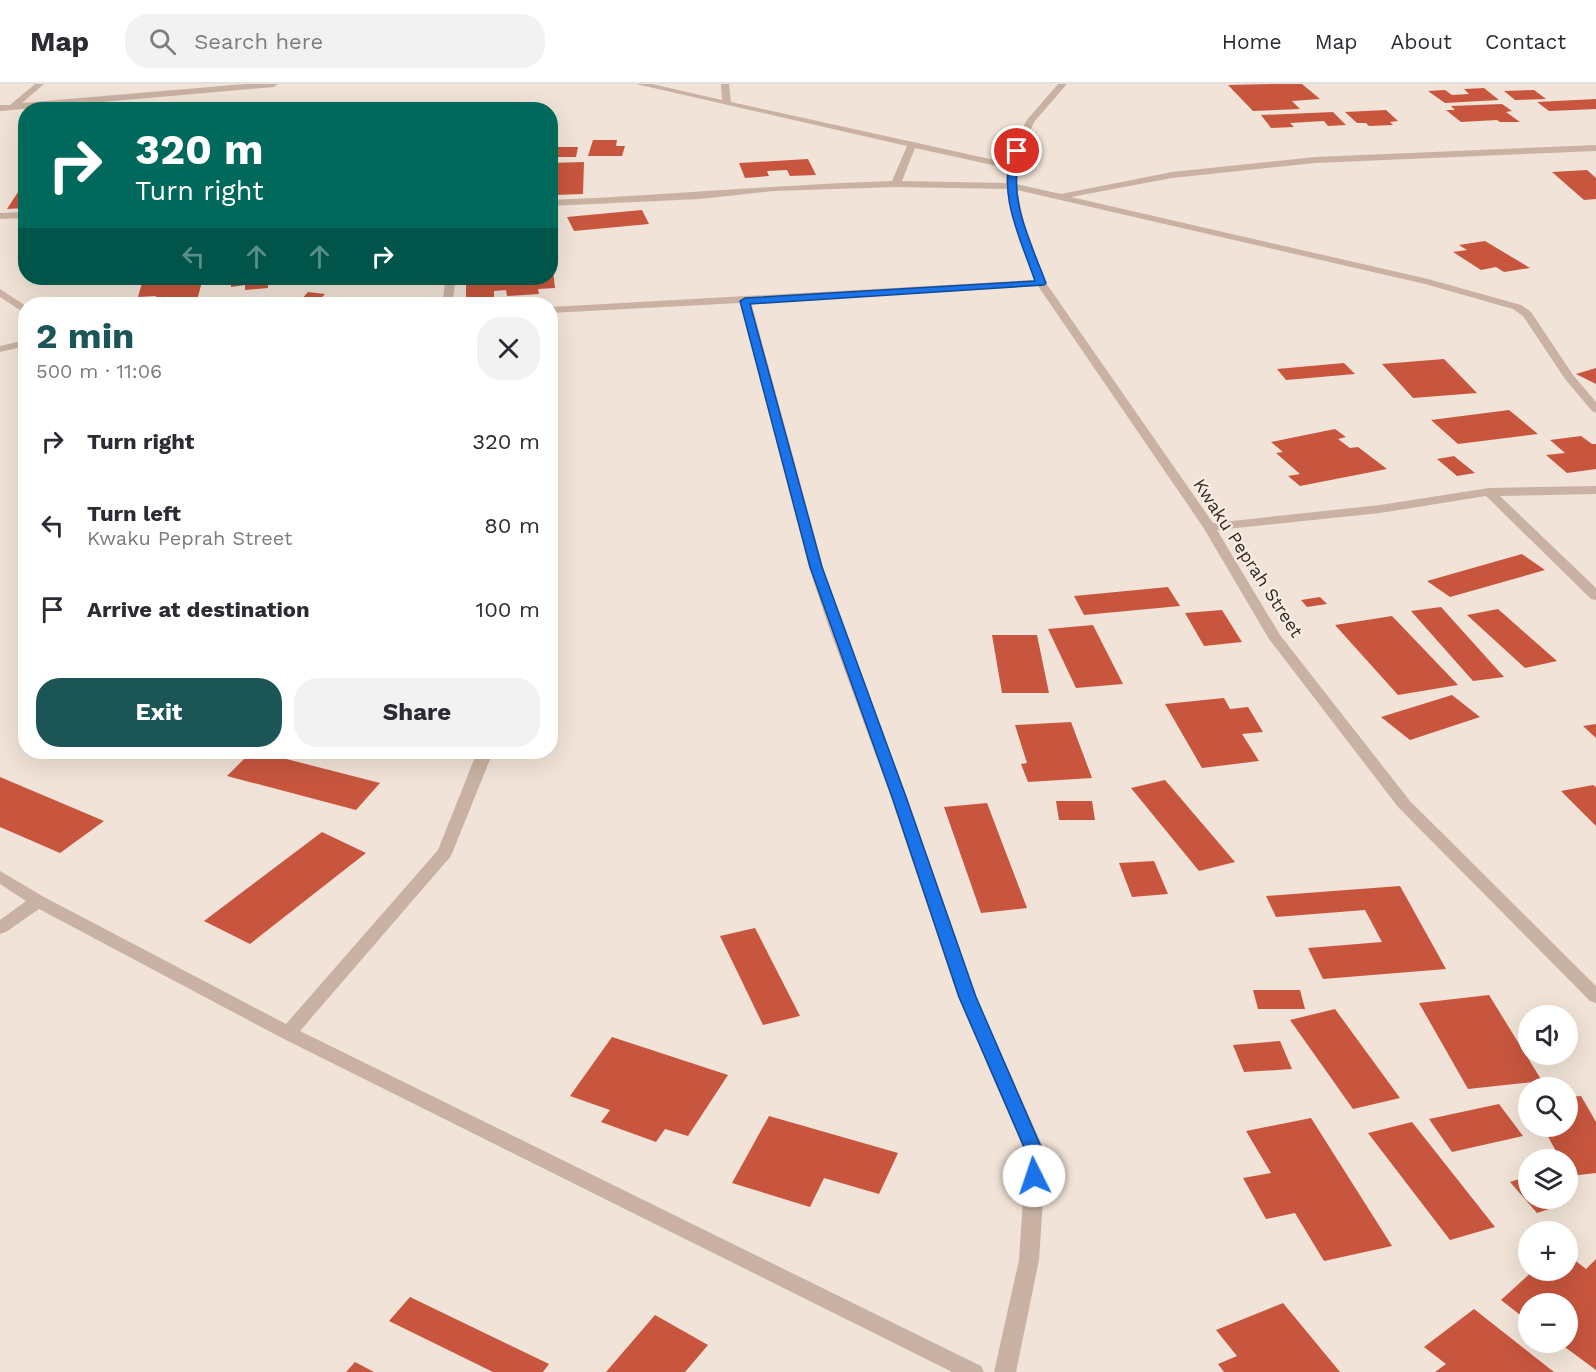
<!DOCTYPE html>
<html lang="en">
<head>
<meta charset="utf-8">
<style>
  :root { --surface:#fff; --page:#f2f2f3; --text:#2b2b33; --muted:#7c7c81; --line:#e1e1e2; --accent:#1b5555 }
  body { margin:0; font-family:"Work Sans",sans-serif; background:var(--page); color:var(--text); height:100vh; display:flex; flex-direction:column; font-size:22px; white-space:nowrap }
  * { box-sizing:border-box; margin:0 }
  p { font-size:20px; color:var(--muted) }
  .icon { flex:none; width:33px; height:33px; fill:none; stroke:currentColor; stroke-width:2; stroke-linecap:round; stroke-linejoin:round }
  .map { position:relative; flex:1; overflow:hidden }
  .drawer { position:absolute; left:18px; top:213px; width:540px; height:462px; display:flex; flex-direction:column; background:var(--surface); border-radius:24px; box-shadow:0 6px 24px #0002 }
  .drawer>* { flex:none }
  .guide { position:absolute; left:18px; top:18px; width:540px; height:183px; border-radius:24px; box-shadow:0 6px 24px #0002; background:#00695c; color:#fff; overflow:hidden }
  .fabs { position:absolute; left:1518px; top:921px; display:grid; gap:12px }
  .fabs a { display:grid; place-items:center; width:60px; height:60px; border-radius:50%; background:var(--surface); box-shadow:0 6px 24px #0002; font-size:30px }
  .pin { position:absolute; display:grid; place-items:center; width:51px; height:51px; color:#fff; margin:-26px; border:3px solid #fff; border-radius:50%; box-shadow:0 2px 6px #0007 }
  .me { position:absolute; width:66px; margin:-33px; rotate:356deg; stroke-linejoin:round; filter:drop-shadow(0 0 4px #0008) }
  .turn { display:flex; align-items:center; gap:21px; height:126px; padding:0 18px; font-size:27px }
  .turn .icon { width:78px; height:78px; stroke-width:2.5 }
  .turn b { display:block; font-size:42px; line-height:51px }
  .lanes { display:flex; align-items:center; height:57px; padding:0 18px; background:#0003; justify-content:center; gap:30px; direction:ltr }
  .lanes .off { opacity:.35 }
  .round { display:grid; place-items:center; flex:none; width:63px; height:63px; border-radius:24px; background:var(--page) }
  .headline { display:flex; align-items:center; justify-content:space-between; height:102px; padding:0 18px }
  h1 { font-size:36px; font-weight:700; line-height:45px; color:var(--accent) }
  .cta { display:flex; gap:12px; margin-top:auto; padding:12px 18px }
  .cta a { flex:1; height:69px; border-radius:24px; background:var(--accent); color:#fff; font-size:24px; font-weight:700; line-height:69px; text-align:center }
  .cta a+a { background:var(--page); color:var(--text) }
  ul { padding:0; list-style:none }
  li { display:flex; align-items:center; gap:18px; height:84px; padding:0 18px }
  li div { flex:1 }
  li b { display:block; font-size:22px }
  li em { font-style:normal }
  header { display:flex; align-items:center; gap:36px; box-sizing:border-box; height:84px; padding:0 30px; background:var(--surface); border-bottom:2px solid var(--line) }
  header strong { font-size:28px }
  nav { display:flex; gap:33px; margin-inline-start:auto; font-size:21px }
  .search { width:420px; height:54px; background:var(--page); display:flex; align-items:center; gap:15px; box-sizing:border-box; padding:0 21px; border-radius:24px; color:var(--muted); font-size:22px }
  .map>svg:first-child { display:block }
  .building { fill:#c8563e }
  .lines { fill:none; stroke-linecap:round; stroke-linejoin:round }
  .minor { fill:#c9b2a3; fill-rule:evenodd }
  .route { fill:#1a73e8; stroke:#114b97; stroke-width:1.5 }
  .labels { text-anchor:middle; stroke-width:4.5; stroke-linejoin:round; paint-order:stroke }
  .street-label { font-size:18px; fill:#342925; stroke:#f9ede3 }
</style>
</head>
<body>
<header>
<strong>Map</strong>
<div class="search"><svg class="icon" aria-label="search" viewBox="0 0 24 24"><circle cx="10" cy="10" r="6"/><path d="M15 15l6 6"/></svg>Search here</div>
<nav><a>Home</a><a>Map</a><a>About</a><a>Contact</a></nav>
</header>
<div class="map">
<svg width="1596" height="1288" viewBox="0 0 1596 1288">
  <rect width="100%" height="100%" fill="#f1e3d7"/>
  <g class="building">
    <polygon points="1275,0 1302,0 1320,15 1292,17 1300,25 1253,27 1228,1"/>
    <polygon points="1484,4 1499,16 1445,19 1428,7 1445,6 1452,11 1469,10 1464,5"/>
    <polygon points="1534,6 1546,15 1515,16 1504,7"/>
    <polygon points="1596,15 1596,25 1549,27 1537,18"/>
    <polygon points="1502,20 1512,27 1506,28 1520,38 1500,38 1497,36 1461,38 1446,26 1455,26 1451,22"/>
    <polygon points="1386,26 1398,37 1390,38 1393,41 1369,42 1366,39 1357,39 1345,28"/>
    <polygon points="1333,28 1346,41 1328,42 1324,37 1290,39 1294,43 1271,44 1261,31"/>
    <polygon points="593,56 617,56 616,62 625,62 622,72 588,72"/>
    <polygon points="550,63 578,63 576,73 550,73"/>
    <polygon points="808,75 816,91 790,92 787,86 767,87 769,92 745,94 739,79"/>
    <polygon points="584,78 583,110 554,111 556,86 550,87 550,79"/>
    <polygon points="1587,86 1596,94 1596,115 1584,116 1552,88"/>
    <polygon points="26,104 26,124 7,125 20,105"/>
    <polygon points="642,126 649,140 574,147 567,133"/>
    <polygon points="1485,157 1530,184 1504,188 1496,183 1481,186 1453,168 1467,166 1459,161"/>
    <polygon points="550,186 553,186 555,204 538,205 539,210 507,212 506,206 494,207 494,213 466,214 466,194 550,194"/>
    <polygon points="203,194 196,220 154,220 156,212 138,213 142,199 160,199 161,196"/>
    <polygon points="231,194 309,194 309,195 268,199 268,204 245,206 245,201 231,203"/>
    <polygon points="357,194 421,194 421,195 356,199"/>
    <polygon points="308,208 325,210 316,220 297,220"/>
    <polygon points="1444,275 1477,309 1413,314 1382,280"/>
    <polygon points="1344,279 1355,290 1286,296 1277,285"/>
    <polygon points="1596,284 1596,300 1576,290"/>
    <polygon points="1509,326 1538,350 1458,360 1431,336"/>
    <polygon points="1335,345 1346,353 1338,355 1350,364 1358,363 1387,385 1300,402 1288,392 1300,390 1276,369 1283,368 1271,358"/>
    <polygon points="1581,352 1592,360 1596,360 1596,385 1567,389 1546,371 1565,369 1550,356"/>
    <polygon points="1454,372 1475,389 1457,392 1437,375"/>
    <polygon points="1522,470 1545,486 1450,513 1427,497"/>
    <polygon points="1168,503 1180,522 1084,531 1074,512"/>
    <polygon points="1320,513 1327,520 1307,523 1301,516"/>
    <polygon points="1441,523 1504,593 1473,597 1411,527"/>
    <polygon points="1498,525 1557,577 1525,584 1467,531"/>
    <polygon points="1222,526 1242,558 1204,562 1185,529"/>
    <polygon points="1392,532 1458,601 1398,611 1335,541"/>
    <polygon points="1093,541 1123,600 1076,604 1048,545"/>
    <polygon points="992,551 1037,551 1049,609 1002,609"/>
    <polygon points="1452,611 1480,633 1410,656 1381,633"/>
    <polygon points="1224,614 1230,625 1248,623 1263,648 1242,650 1259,677 1202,684 1165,620"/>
    <polygon points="1071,638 1092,694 1028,698 1021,680 1027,679 1015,641"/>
    <polygon points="1596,640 1596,654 1583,642"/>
    <polygon points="251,668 259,668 380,699 356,726 227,692"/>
    <polygon points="0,693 104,737 60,769 0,743"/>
    <polygon points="1165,696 1235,778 1199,787 1131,704"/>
    <polygon points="1593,701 1596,703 1596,742 1561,707"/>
    <polygon points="1056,717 1092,717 1095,736 1059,736"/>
    <polygon points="987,719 1027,824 981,829 944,723"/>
    <polygon points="322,748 366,769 250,860 204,837"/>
    <polygon points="1154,777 1168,810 1132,813 1119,779"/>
    <polygon points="1400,802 1446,885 1323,895 1308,864 1382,858 1365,826 1276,833 1266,812"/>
    <polygon points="755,844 800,932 763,941 720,852"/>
    <polygon points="1253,906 1300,906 1305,925 1258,925"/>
    <polygon points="1489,911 1542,997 1468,1005 1419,919"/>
    <polygon points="1335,925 1400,1014 1353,1025 1290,936"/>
    <polygon points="612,953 728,991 688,1052 665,1045 656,1058 601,1038 610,1026 570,1012"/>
    <polygon points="1280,957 1292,985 1244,988 1233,961"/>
    <polygon points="1581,1012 1596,1038 1596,1089 1570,1092 1568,1076 1561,1076 1542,1042 1568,1042 1568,1013"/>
    <polygon points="1499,1020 1523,1052 1452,1068 1429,1035"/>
    <polygon points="769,1032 898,1069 879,1110 824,1094 810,1123 732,1099"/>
    <polygon points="1311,1034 1392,1162 1324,1177 1295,1129 1266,1135 1243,1094 1271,1089 1246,1047"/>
    <polygon points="1412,1038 1495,1143 1450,1156 1368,1049"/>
    <polygon points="1528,1092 1528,1114 1558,1114 1564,1120 1537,1129 1510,1098"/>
    <polygon points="1568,1171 1586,1185 1596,1175 1596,1286 1558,1258 1568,1258 1568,1220 1528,1220 1528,1237 1501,1216 1534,1186 1568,1186"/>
    <polygon points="410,1213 549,1280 543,1288 493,1288 389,1237"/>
    <polygon points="1283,1219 1340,1288 1224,1288 1218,1280 1237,1272 1216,1246"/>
    <polygon points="1474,1225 1554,1288 1435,1288 1446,1280 1424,1263"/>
    <polygon points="655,1231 708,1261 685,1288 606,1288"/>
    <polygon points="355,1278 374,1288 346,1288"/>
  </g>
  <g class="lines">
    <g class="minor">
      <polygon points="35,0 44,0 22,19 245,0 278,0 274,3 0,27 0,21 10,21"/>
      <path d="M636,0H652L722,16L721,0H729L731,18L1008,79L1026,37L1058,0H1067L1034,38L1016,82V100L1061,110L1172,88L1315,73L1596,61V67L1315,79L1172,94L1071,113L1428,195L1521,221L1531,228L1573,291L1596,318V329L1592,327L1565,295L1523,232L1513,225L1425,200L1017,106L1024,138L1046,199L1213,439L1380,421L1489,404L1596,402V410L1500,412L1596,504V516L1591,515L1486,412L1380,429L1217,446L1280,551L1410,717L1596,902V919L1590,917L1398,723L1269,555L1203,443L1038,202L751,218L823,483L841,538L907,713L976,913L1046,1070L1039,1176L1016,1288H994L1019,1176L1026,1070L958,913L891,713L827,538L809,483L740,219L550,229V223L1035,196L1014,138L1007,105L896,103L774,107L700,115L550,122V116C665,111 778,101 892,97L907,62ZM915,64L1006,84V99L902,97Z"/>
      <polygon points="26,128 26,134 0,135 0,129"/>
      <polygon points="446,194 456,194 452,220 442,220"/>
      <polygon points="0,205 26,222 26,230 0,213"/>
      <polygon points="26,256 26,262 0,268 0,262"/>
      <polygon points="477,668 493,668 451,772 300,947 981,1282 984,1288 952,1288 282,954 39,825 6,848 0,850 0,836 26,817 0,800 0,787 44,813 286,940 438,766"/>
    </g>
  </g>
  <path class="route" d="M1015,65L1022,67C1005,110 1031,159 1046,199L1044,201L750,220L822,483L906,713L976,913L1044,1070L1043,1092L1041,1096L1034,1098L1028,1096L1026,1092L1027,1070L959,913L892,713L810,483L740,217L745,214L1035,197C1022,158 994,105 1015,65Z"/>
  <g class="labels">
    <g class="street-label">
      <text transform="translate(1248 474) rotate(57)" y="6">Kwaku Peprah Street</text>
    </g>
  </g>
</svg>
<div class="fabs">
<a><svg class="icon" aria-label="sound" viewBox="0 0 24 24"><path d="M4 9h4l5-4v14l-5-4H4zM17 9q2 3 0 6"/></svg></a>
<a><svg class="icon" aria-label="search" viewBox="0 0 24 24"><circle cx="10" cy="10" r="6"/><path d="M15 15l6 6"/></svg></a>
<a><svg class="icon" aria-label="layers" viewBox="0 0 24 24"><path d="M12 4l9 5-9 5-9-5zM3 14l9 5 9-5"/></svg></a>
<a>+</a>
<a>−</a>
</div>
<div class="pin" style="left:1017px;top:67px;background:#d93025"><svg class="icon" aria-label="arrive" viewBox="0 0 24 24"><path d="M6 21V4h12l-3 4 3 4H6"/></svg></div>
<svg class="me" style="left:1034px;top:1092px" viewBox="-20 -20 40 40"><circle r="19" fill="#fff"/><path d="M0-13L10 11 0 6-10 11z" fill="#1a73e8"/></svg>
<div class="guide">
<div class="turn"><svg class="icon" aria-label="right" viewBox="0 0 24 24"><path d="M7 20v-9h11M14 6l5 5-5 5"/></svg><div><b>320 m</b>Turn right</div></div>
<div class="lanes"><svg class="icon off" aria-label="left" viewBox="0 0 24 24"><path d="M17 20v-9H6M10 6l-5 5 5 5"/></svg><svg class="icon off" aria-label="ahead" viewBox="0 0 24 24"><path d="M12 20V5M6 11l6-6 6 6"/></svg><svg class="icon off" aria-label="ahead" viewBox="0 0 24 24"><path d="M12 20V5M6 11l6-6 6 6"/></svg><svg class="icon" aria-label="right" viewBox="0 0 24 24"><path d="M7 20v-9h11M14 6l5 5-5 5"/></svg></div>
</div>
<section class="drawer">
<div class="headline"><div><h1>2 min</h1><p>500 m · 11:06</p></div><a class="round"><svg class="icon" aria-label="close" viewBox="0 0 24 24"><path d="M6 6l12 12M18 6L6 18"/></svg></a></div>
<ul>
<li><svg class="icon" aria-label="right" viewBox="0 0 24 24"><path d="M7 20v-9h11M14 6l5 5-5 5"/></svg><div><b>Turn right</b></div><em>320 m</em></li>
<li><svg class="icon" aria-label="left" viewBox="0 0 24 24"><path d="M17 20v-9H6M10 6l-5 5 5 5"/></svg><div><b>Turn left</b><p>Kwaku Peprah Street</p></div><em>80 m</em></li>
<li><svg class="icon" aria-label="arrive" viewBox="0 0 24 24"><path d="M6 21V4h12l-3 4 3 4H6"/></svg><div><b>Arrive at destination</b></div><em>100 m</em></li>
</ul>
<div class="cta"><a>Exit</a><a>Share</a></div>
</section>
</div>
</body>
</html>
